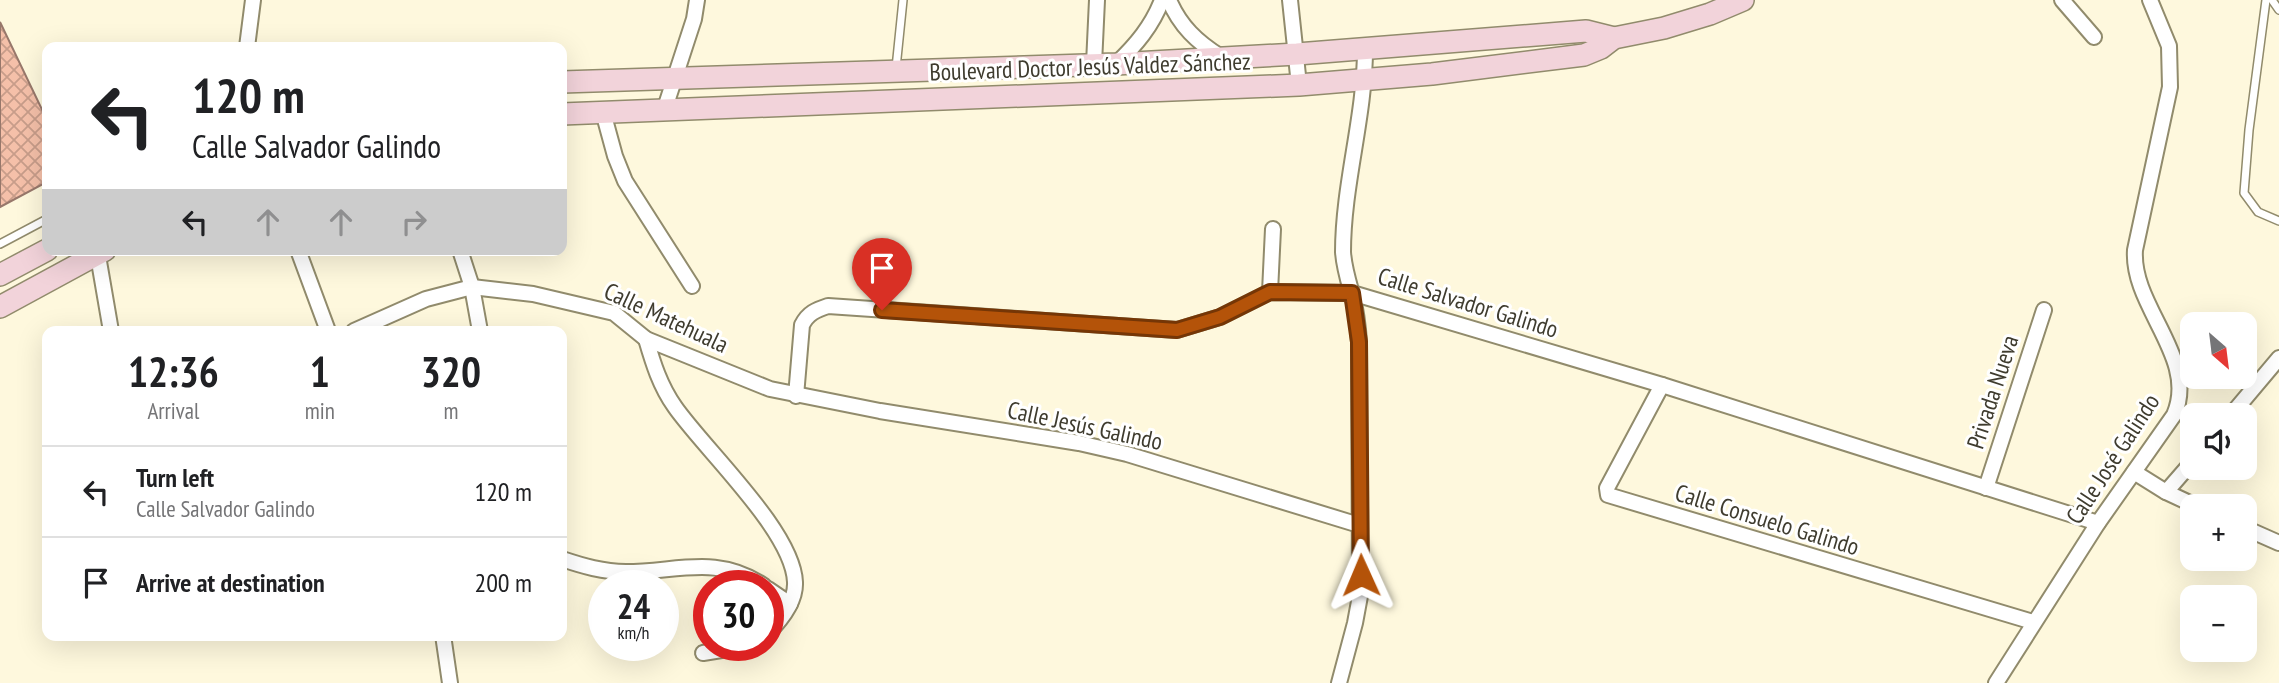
<!DOCTYPE html>
<html lang="en">
<head>
<meta charset="utf-8">
<style>
  :root { --surface:#fff; --page:#f6f6f6; --text:#202124; --muted:#757577; --line:#e0e0e0 }
  body { margin:0; font-family:"PT Sans Narrow",sans-serif; background:var(--page); color:var(--text); height:100vh; display:flex; flex-direction:column; font-size:26px; white-space:nowrap }
  * { box-sizing:border-box; margin:0 }
  p { font-size:23px; color:var(--muted) }
  .icon { flex:none; width:38px; height:38px; fill:none; stroke:currentColor; stroke-width:2; stroke-linecap:round; stroke-linejoin:round }
  .map { position:relative; flex:1; overflow:hidden }
  .sheet { position:absolute; left:42px; top:326px; width:525px; height:315px; display:flex; flex-direction:column; background:var(--surface); border-radius:14px; box-shadow:0 7px 28px #0002 }
  .sheet>* { flex:none }
  .banner { position:absolute; left:42px; top:42px; width:525px; height:214px; border-radius:14px; box-shadow:0 7px 28px #0002; background:#fff; color:var(--text); overflow:hidden }
  .needle { width:46px; rotate:152deg }
  .controls { position:absolute; left:2180px; top:312px; display:grid; gap:14px }
  .controls a { display:grid; place-items:center; width:77px; height:77px; border-radius:14px; background:var(--surface); box-shadow:0 7px 28px #0002; font-size:35px }
  .speed { position:absolute; left:588px; top:570px; display:flex; gap:14px; font-size:35px; font-weight:700; text-align:center }
  .speed>* { display:grid; place-content:center; width:91px; height:91px; border-radius:50%; background:var(--surface); box-shadow:0 7px 28px #0002; line-height:1 }
  .speed small { font-size:18px; font-weight:400 }
  .speed .limit { border:10px solid #d22; background:#fff; color:#111 }
  .pin { position:absolute; display:grid; place-items:center; width:60px; height:60px; color:#fff; margin:-72px -30px; border-radius:50% 50% 50% 0; rotate:-45deg; box-shadow:0 0 7px #0007 }
  .pin .icon { rotate:45deg }
  .me { position:absolute; width:77px; margin:-38px; rotate:359deg; stroke-linejoin:round; filter:drop-shadow(0 0 5px #0008) }
  .turn { display:flex; align-items:center; gap:24px; height:147px; padding:0 35px; font-size:32px }
  .turn .icon { width:91px; height:91px; stroke-width:2.5 }
  .turn b { display:block; font-size:49px; line-height:60px }
  .lanes { display:flex; align-items:center; height:66px; padding:0 35px; background:#0003; justify-content:center; gap:35px; direction:ltr }
  .lanes .off { opacity:.35 }
  .eta { display:flex; justify-content:space-evenly; align-items:center; height:119px; text-align:center }
  .eta b { font-size:42px; font-weight:800; line-height:49px }
  ul { padding:0; list-style:none }
  li { display:flex; align-items:center; gap:21px; height:91px; padding:0 35px; border-top:2px solid var(--line) }
  li div { flex:1 }
  li b { display:block; font-size:26px }
  li em { font-style:normal }
  .map>svg:first-child { display:block }
  .building { fill:url(#building-cross-hatch); stroke:#98786b; stroke-width:2 }
  .lines { fill:none; stroke-linecap:round; stroke-linejoin:round }
  .lane-casing { stroke:#918b6c; stroke-width:10 }
  .street-casing { stroke:#918b6c; stroke-width:18 }
  .secondary-casing { stroke:#918b6c; stroke-width:24 }
  .lane { stroke:#fff; stroke-width:7 }
  .street { stroke:#fff; stroke-width:14 }
  .secondary { stroke:#f2d3da; stroke-width:21 }
  .route-casing { stroke:#753606; stroke-width:18 }
  .route { stroke:#b45309; stroke-width:12 }
  .labels { text-anchor:middle; stroke-width:6; stroke-linejoin:round; paint-order:stroke }
  .street-label { font-size:24px; fill:#3f3c2f; stroke:#fff }
</style>
</head>
<body>
<div class="map">
<svg width="2279" height="683" viewBox="0 0 2279 683">
  <defs>
    <pattern id="building-cross-hatch" width="8" height="8" patternUnits="userSpaceOnUse" patternTransform="scale(1.75)"><rect width="8" height="8" fill="#f5c0a9"/><path d="M0 0l8 8M0 8l8-8" fill="none" stroke="#c89d8a"/></pattern>
  </defs>
  <rect width="100%" height="100%" fill="#fef8dd"/>
  <polygon class="building" points="0,22 47,120 47,161 45,162 47,166 47,182 0,207"/>
  <g class="lines">
    <g class="lane-casing">
      <g id="lane">
        <polyline points="2266,0 2249,130 2244,193 2258,212 2279,221"/>
        <polyline points="2272,0 2279,10"/>
        <polyline points="896,68 903,0"/>
        <polyline points="0,244 47,219"/>
      </g>
    </g>
    <g class="street-casing">
      <g id="street">
        <path d="M1169,0C1180,26 1197,42 1221,57"/>
        <polyline points="1290,0 1299,85"/>
        <polyline points="2062,0 2094,37"/>
        <polyline points="247,47 253,0"/>
        <polyline points="1094,64 1097,0"/>
        <path d="M1116,64C1136,45 1152,26 1162,0"/>
        <polyline points="664,111 694,19 697,0"/>
        <polyline points="603,112 615,156 625,181 692,286"/>
        <polyline points="97,250 111,331"/>
        <polyline points="298,250 328,331"/>
        <polyline points="460,250 472,287 480,331"/>
        <polyline points="1270,292 1273,229"/>
        <polyline points="354,331 426,299 472,287 533,294 614,313 646,339 770,389 880,411 1079,443 1127,454 1359,525"/>
        <path d="M646,339C653,363 660,386 675,407C705,450 793,531 795,582C796,601 781,620 768,633"/>
        <polyline points="1662,385 1607,488 1608,495 2033,622"/>
        <path d="M796,396L802,325C808,313 816,310 828,306L1177,330L1220,317L1270,292L1352,293L1662,385L2098,523"/>
        <polyline points="2231,415 2279,358"/>
        <polyline points="2134,472 2166,492 2196,506"/>
        <polyline points="1986,488 2044,310"/>
        <polyline points="2166,492 2193,461"/>
        <polyline points="2245,528 2279,543"/>
        <path d="M562,559C583,566 603,572 626,572C677,572 717,554 764,586"/>
        <polyline points="768,589 790,604"/>
        <polyline points="443,635 450,683"/>
        <polyline points="703,653 746,646"/>
        <path d="M1339,683L1355,623L1360,596L1359,342C1358,326 1356,310 1352,294C1348,280 1344,267 1343,252C1343,184 1365,117 1365,49"/>
        <path d="M1996,683L2098,523L2174,415C2199,358 2131,307 2135,250L2170,87L2169,46L2150,0"/>
      </g>
    </g>
    <g class="secondary-casing">
      <g id="secondary">
        <polyline points="562,82 1116,64 1297,54 1586,31 1614,38"/>
        <polyline points="562,114 1299,85 1432,74 1584,55 1601,48 1614,38 1664,28 1710,14 1743,0"/>
        <polyline points="0,275 47,250"/>
        <polyline points="0,307 105,250"/>
      </g>
    </g>
    <use href="#lane" class="lane"/>
    <use href="#street" class="street"/>
    <use href="#secondary" class="secondary"/>
  </g>
  <g class="lines">
    <g class="route-casing">
      <polyline id="route" points="882,310 1177,330 1220,317 1270,292 1352,293 1359,342 1361,575"/>
    </g>
    <use href="#route" class="route"/>
  </g>
  <g class="labels">
    <g class="street-label">
      <text transform="translate(1090 67) rotate(-2)" y="8">Boulevard Doctor Jesús Valdez Sánchez</text>
      <text transform="translate(1468 303) rotate(17)" y="8">Calle Salvador Galindo</text>
      <text transform="translate(666 318) rotate(25)" y="8">Calle Matehuala</text>
      <text transform="translate(1993 392) rotate(-72)" y="8">Privada Nueva</text>
      <text transform="translate(1085 426) rotate(12)" y="8">Calle Jesús Galindo</text>
      <text transform="translate(2113 459) rotate(-57)" y="8">Calle José Galindo</text>
      <text transform="translate(1767 520) rotate(17)" y="8">Calle Consuelo Galindo</text>
    </g>
  </g>
</svg>
<div class="controls">
<a><svg class="needle" viewBox="-14 -14 28 28"><path d="M0-13l5 13h-10z" fill="#e53935"/><path d="M0 13l5-13h-10z" fill="#757577"/></svg></a>
<a><svg class="icon" aria-label="sound" viewBox="0 0 24 24"><path d="M4 9h4l5-4v14l-5-4H4zM17 9q2 3 0 6"/></svg></a>
<a>+</a>
<a>−</a>
</div>
<div class="speed"><div>24<small>km/h</small></div><div class="limit">30</div></div>
<div class="pin" style="left:882px;top:310px;background:#d93025"><svg class="icon" aria-label="arrive" viewBox="0 0 24 24"><path d="M6 21V4h12l-3 4 3 4H6"/></svg></div>
<svg class="me" style="left:1361px;top:575px" viewBox="-20 -20 40 40"><path d="M0-17L14 15 0 8-14 15z" fill="#b45309" stroke="#fff" stroke-width="4"/></svg>
<div class="banner">
<div class="turn"><svg class="icon" aria-label="left" viewBox="0 0 24 24"><path d="M17 20v-9H6M10 6l-5 5 5 5"/></svg><div><b>120 m</b>Calle Salvador Galindo</div></div>
<div class="lanes"><svg class="icon" aria-label="left" viewBox="0 0 24 24"><path d="M17 20v-9H6M10 6l-5 5 5 5"/></svg><svg class="icon off" aria-label="ahead" viewBox="0 0 24 24"><path d="M12 20V5M6 11l6-6 6 6"/></svg><svg class="icon off" aria-label="ahead" viewBox="0 0 24 24"><path d="M12 20V5M6 11l6-6 6 6"/></svg><svg class="icon off" aria-label="right" viewBox="0 0 24 24"><path d="M7 20v-9h11M14 6l5 5-5 5"/></svg></div>
</div>
<section class="sheet">
<div class="eta">
<div><b>12:36</b><p>Arrival</p></div>
<div><b>1</b><p>min</p></div>
<div><b>320</b><p>m</p></div>
</div>
<ul>
<li><svg class="icon" aria-label="left" viewBox="0 0 24 24"><path d="M17 20v-9H6M10 6l-5 5 5 5"/></svg><div><b>Turn left</b><p>Calle Salvador Galindo</p></div><em>120 m</em></li>
<li><svg class="icon" aria-label="arrive" viewBox="0 0 24 24"><path d="M6 21V4h12l-3 4 3 4H6"/></svg><div><b>Arrive at destination</b></div><em>200 m</em></li>
</ul>
</section>
</div>
</body>
</html>
